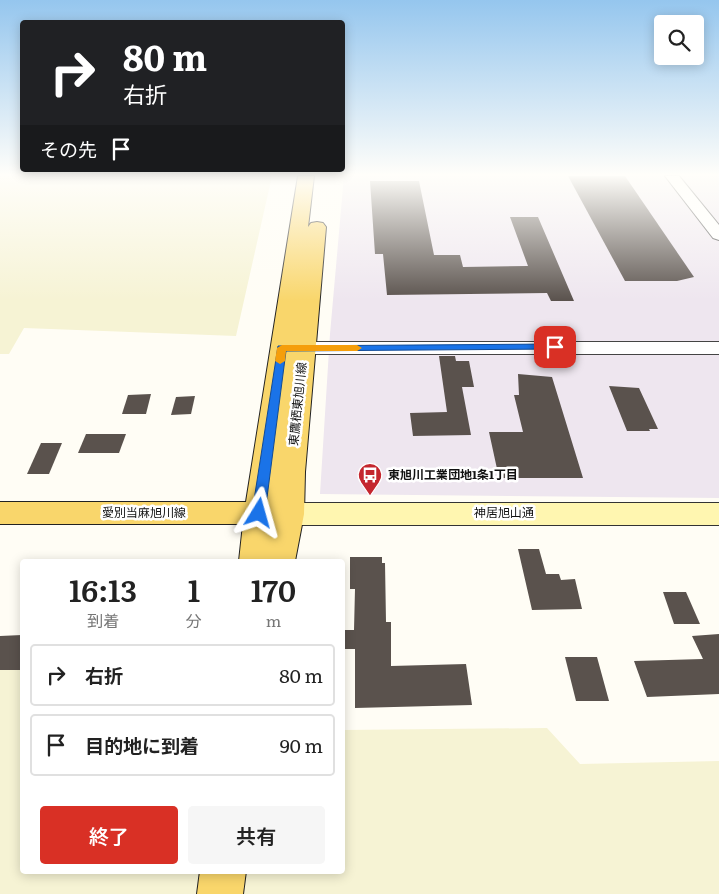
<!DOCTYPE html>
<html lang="ja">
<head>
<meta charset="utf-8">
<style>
  :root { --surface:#fff; --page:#f6f6f6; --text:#222; --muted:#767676; --line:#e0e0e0; --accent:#d93025 }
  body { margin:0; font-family:Literata,"Noto Sans JP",serif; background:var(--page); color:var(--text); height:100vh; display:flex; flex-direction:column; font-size:19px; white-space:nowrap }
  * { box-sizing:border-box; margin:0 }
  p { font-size:16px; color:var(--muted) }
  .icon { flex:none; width:28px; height:28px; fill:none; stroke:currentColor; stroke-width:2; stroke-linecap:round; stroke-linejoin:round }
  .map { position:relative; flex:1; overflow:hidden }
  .side { position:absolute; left:20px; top:559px; width:325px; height:315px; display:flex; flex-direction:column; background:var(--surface); border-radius:5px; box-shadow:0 2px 12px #0003 }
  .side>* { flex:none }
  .hud { position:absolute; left:20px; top:20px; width:325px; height:152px; border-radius:5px; box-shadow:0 2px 12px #0003; background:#202124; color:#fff; overflow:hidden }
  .buttons { position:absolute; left:654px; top:15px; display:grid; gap:10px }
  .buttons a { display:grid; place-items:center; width:50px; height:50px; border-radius:5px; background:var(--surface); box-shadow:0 2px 12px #0003; font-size:25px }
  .pin { position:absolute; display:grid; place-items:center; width:42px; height:42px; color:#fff; margin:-21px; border-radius:10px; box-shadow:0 2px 8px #0006 }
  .me { position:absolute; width:55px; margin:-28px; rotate:8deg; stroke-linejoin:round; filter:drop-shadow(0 0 4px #0008) }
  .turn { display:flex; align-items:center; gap:18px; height:105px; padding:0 20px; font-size:22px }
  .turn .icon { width:65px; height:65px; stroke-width:2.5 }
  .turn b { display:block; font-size:35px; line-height:42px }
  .then { display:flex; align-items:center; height:48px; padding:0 20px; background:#0003; gap:10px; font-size:19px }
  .eta { display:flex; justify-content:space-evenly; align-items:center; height:85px; text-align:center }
  .eta b { font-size:30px; font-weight:600; line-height:35px }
  .button { display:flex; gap:10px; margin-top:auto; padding:10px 20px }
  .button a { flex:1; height:58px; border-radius:5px; background:var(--accent); color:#fff; font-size:20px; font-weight:600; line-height:58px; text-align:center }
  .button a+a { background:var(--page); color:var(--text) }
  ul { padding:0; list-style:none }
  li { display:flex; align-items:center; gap:15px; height:62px; margin:0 10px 8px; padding:0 10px; border:2px solid var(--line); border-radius:5px }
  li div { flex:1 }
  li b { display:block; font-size:19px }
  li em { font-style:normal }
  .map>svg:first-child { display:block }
  .industrial { fill:#eee6ef }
  .farmland { fill:#f6f3d4 }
  .building { fill:#5a524d }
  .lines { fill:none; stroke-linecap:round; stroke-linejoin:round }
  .minor-casing { stroke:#444; stroke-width:2 }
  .secondary-casing { stroke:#333; stroke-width:2 }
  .primary-casing { stroke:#222; stroke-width:2 }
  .minor { fill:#fff; fill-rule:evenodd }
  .secondary { fill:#fff6b0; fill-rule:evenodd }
  .primary { fill:#f9d66b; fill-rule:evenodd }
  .route { fill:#1a73e8; stroke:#114b97 }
  .slow { fill:#f59e0b }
  .labels { text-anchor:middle; stroke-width:5; stroke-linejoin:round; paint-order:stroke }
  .street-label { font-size:12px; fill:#111; stroke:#fff }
  .poi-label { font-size:12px; font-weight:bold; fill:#111; stroke:#fff; text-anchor:start }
</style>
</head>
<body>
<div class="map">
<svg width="719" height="894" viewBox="0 0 719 894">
  <rect width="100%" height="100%" fill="#fffdf5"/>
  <polygon class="industrial" points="344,176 719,176 719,498 320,494 330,334"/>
  <g class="farmland">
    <polygon points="0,176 272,176 236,336 24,328 9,354 0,354"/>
    <polygon points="0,652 22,653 22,871 342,871 343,730 547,728 580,764 719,761 719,894 0,894"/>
  </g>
  <g class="building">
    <polygon points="568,176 625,176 694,277 677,281 625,281"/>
    <polygon points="370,181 419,181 434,255 460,255 463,267 528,266 510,217 538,217 574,301 551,301 547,293 387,295 383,254 375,254"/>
    <polygon points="439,356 455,356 456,361 469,361 474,387 462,387 471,435 413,436 410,413 447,412"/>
    <polygon points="518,374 552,377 583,478 499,478 489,432 523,432 514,395 519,395"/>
    <polygon points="609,386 639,388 658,429 649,429 650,431 627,431"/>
    <polygon points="151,394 146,414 122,414 128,395"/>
    <polygon points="195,396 191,414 171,415 176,397"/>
    <polygon points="86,434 126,434 119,453 78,453"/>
    <polygon points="41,443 62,443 49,474 27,474"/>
    <polygon points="518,549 539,549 546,574 559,574 561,580 575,579 582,609 532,610"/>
    <polygon points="350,557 382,557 382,563 385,563 386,622 391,622 391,666 466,664 472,705 355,708 355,649 342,649 343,630 354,630 355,589 350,589"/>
    <polygon points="663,592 686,592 700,624 674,624"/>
    <polygon points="719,634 719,694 647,697 634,661 703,659 692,636"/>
    <polygon points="22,635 22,670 0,670 0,636"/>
    <polygon points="565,657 597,657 609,701 576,701"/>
  </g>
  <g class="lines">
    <g class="minor-casing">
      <g id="minor">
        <polygon points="665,176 679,176 719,225 719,240 713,238"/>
        <polygon points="283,342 719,342 719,354 283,354 276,352 273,348 276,344"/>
      </g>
    </g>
    <g class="secondary-casing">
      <polygon id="secondary" points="289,503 719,503 719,525 289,525 278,522 274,514 278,506"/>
    </g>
    <g class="primary-casing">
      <g id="primary">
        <polygon points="298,176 314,176 308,227 311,223 317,222 323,223 326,227 305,472 304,514 295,561 239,561 243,524 0,524 0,502 246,502"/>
        <polygon points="200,871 246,871 243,894 197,894"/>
      </g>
    </g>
    <use href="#minor" class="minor"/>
    <use href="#secondary" class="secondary"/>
    <use href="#primary" class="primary"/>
  </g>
  <linearGradient id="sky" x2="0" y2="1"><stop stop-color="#95c6ee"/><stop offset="0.58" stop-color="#fffefa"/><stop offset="1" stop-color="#fffefa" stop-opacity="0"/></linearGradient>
  <rect width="719" height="301" fill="url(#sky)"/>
  <polygon class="route" points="555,344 560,347 559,349 286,351 265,513 259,517 252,513 278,346"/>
  <polygon class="slow" points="282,345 357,345 362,348 357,351 286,351 285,361 280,364 275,361 277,348"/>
  <defs>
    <g id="bus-pin" transform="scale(1.25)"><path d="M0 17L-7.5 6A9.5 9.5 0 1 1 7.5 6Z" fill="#c4262e" stroke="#fff"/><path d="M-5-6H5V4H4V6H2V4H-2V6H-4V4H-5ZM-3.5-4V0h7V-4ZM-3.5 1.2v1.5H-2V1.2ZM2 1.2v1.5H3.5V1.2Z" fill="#fff"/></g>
  </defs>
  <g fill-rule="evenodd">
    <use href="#bus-pin" x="370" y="475"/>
  </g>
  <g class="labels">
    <g class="street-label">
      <text transform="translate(298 404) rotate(-84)" y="4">東鷹栖東旭川線</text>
      <text x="144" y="517">愛別当麻旭川線</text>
      <text x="504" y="517">神居旭山通</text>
    </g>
    <g class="poi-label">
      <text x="388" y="479">東旭川工業団地1条1丁目</text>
    </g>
  </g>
</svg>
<div class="buttons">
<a><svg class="icon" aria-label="search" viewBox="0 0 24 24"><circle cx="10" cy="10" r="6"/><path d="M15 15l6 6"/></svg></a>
</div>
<div class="pin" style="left:555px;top:347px;background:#d93025"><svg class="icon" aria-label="arrive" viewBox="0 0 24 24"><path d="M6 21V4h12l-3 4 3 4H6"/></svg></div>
<svg class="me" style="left:259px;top:513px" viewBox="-20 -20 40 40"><path d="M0-17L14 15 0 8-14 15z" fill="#1a73e8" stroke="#fff" stroke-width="4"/></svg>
<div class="hud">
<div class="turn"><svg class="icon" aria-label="right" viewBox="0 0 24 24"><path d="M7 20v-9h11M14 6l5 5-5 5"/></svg><div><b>80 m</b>右折</div></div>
<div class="then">その先<svg class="icon" aria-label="arrive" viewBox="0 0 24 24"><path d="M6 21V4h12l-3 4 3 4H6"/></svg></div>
</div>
<section class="side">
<div class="eta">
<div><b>16:13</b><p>到着</p></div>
<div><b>1</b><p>分</p></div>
<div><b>170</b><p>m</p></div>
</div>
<ul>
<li><svg class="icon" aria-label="right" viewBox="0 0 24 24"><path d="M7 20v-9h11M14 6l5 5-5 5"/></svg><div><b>右折</b></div><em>80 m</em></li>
<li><svg class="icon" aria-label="arrive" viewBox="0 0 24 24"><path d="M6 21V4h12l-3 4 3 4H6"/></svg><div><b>目的地に到着</b></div><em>90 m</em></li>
</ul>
<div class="button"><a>終了</a><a>共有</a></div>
</section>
</div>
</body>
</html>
